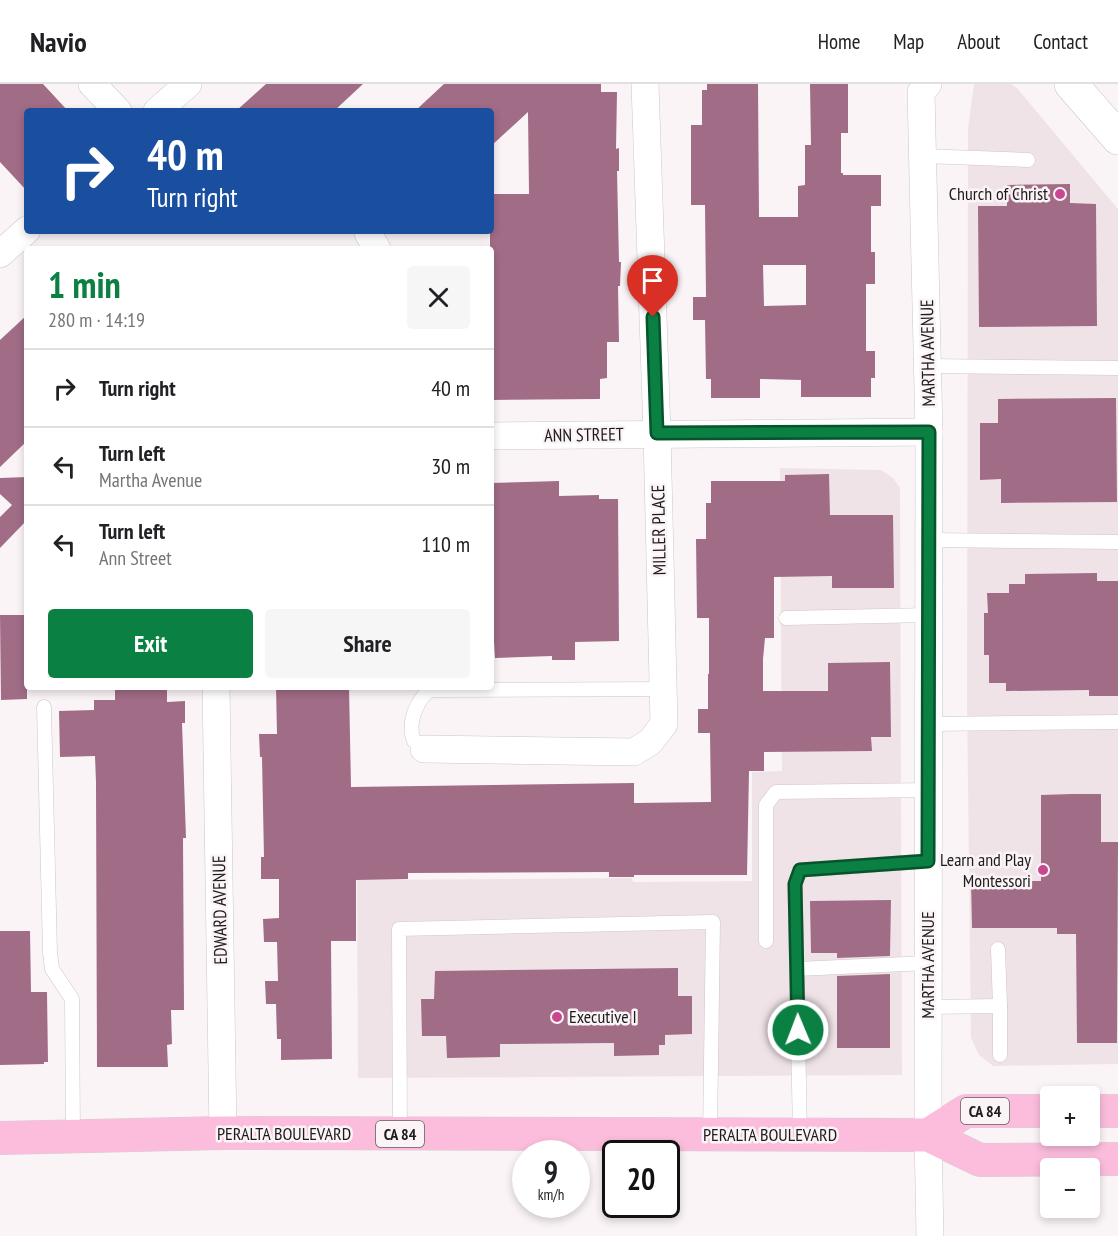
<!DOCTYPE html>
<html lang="en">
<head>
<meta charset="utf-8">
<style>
  :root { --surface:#fff; --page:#f6f6f6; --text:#202124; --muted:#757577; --line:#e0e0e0; --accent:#0b8043 }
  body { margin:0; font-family:"PT Sans Narrow",sans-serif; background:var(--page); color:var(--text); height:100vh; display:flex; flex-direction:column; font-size:22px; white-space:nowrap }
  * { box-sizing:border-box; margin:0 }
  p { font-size:20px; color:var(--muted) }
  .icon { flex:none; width:33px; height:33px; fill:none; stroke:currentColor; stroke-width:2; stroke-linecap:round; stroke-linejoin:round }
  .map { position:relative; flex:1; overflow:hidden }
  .drawer { position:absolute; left:24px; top:162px; width:470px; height:444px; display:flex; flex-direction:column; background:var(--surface); border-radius:6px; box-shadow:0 3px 9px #0003 }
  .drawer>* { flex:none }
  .top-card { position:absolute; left:24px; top:24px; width:470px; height:126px; border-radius:6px; box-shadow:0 3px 9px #0003; background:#1a4fa0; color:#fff; overflow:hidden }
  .buttons { position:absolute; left:1040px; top:1002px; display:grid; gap:12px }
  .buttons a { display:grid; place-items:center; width:60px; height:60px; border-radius:6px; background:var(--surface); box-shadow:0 3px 9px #0003; font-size:30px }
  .speed { position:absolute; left:512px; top:1056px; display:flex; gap:12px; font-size:30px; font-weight:700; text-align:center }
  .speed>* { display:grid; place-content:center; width:78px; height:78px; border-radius:50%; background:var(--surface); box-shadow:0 3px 9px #0003; line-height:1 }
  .speed small { font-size:15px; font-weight:400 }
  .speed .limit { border:3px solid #111; border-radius:9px; background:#fff; color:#111 }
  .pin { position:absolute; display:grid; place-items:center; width:51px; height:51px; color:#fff; margin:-62px -26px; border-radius:50% 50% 50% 0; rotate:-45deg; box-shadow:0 0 6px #0007 }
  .pin .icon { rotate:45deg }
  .me { position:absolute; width:66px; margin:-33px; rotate:359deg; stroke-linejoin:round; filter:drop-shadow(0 0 4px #0008) }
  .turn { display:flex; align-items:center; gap:21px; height:126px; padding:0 24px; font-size:27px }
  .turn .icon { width:78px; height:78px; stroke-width:2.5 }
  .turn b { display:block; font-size:42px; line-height:51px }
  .round { display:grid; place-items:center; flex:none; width:63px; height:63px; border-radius:6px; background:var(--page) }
  .summary { display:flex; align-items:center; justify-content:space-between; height:102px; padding:0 24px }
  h1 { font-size:36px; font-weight:700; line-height:45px; color:var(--accent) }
  .button { display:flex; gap:12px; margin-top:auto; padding:12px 24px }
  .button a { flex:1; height:69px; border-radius:6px; background:var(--accent); color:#fff; font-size:24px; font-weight:700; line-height:69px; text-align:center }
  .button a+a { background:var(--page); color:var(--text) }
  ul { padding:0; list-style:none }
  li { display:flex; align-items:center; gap:18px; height:78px; padding:0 24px; border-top:2px solid var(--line) }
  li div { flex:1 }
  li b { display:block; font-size:22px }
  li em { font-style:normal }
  header { display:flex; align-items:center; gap:36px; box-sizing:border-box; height:84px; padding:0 30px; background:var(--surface); border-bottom:2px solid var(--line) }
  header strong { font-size:28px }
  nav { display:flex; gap:33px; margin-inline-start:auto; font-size:21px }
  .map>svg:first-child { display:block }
  .built { fill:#f0e3e8 }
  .building { fill:#a06c86; fill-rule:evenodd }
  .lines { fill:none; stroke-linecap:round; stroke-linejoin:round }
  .service-casing { stroke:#cdc6c9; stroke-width:15 }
  .minor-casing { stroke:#cdc6c9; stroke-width:28 }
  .secondary-casing { stroke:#cdc6c9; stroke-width:34 }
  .primary-casing { stroke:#d2d1d2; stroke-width:34 }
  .service { stroke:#fff; stroke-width:14 }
  .minor { stroke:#fff; stroke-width:27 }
  .secondary { stroke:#fff; stroke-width:33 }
  .primary { stroke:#fcbddd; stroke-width:33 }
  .route-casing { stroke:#07532c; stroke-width:15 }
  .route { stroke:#0b8043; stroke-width:10 }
  .poi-dot { fill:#c84790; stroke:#fbf4f7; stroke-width:2 }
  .labels { text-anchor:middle; stroke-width:5; stroke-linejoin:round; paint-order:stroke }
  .shield { fill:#fbf4f7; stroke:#605c5e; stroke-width:1.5 }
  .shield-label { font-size:16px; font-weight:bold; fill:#1d1b1c }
  .poi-label { font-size:18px; fill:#1d1b1c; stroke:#fbf4f7; text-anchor:end }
  .street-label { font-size:18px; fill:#1d1b1c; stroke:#fbf4f7 }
</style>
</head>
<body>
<header>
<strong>Navio</strong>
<nav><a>Home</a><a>Map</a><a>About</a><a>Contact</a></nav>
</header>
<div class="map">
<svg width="1118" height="1152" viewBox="0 0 1118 1152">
  <rect width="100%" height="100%" fill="#fbf4f7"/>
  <g class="built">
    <polygon points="974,0 1011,0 1017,4 1118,125 1118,980 993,982 979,971 971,954 967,616 968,45"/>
    <polygon points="780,384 881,386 893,394 900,404 902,991 358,994 357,796 632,794 633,798 752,797 752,688 782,687"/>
  </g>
  <g class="building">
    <polygon points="0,0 43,0 68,27 27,27 27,107 0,78"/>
    <polygon points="266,0 363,0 334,27 236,27"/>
    <polygon points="444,0 601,0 601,8 617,8 616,65 619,64 619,87 617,87 619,178 621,178 620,202 618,202 619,258 607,258 607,294 600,295 600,315 490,316 490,110 529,110 528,28 490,63 490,27 415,27"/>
    <path d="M707,0H758L759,133H798V102L805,101V61H811L810,0H848V49H841V89H843V91H881V122H871V168H875V200H866V267H875V294H871V313H801V296L760,295V314H711V295H706L705,236H693V213H706L705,121H691V41H702V6H707ZM763,181H806V221L764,222Z"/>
    <polygon points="1070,100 1070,119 1096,120 1097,242 979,243 978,122 1007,122 1007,101"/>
    <polygon points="27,231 27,357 0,383 0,256"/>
    <polygon points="1116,314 1117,418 1001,419 1001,395 980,396 980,339 998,339 998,315"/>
    <polygon points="829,390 830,431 893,431 894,504 832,504 832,492 774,493 774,554 765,554 763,575 763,607 828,607 828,579 890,578 891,653 871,653 872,667 764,668 764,687 749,687 747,791 634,791 634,793 609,793 609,788 408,789 408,795 356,796 356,857 331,857 332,975 281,976 281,955 277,955 276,920 266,920 265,897 278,897 277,858 264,858 263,835 279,834 279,795 261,795 261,773 264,773 262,673 260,673 259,650 277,650 276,603 349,603 351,703 634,699 634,719 711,718 710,649 698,649 698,625 708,625 708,590 709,590 709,534 697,534 696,455 706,455 706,419 711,419 711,397 785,397 785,391"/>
    <polygon points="27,393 27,436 0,464 0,433 12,421 0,410 0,394"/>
    <polygon points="559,397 559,412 599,411 599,415 618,415 619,557 575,558 575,576 552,576 552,572 495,574 494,558 490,558 490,399"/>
    <polygon points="1097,489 1097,497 1118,497 1118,612 1089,612 1089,606 1006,607 1006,599 989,599 989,571 984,571 984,529 988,529 987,509 1009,509 1009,500 1025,500 1025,490"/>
    <polygon points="0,531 27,531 27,615 1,616"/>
    <polygon points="124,603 167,603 167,618 185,617 185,639 182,639 186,754 183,754 184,926 171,926 172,960 167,961 168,983 97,983 96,698 95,672 60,673 59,627 94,626 94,616 115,616 115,605 124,605"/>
    <polygon points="1072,710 1101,710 1101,758 1118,758 1117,959 1077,959 1076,850 1057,850 1057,844 972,844 971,797 1041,797 1041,711"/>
    <polygon points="891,816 890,872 837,874 837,869 811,869 810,817"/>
    <polygon points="0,847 30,847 31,908 47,908 48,978 44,978 44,980 0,981"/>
    <polygon points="678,884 678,912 692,912 692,950 665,951 665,961 659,961 659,971 614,972 614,959 500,960 500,973 447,974 446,952 422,952 421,915 434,915 435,887"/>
    <polygon points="890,890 890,964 837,964 837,892"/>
  </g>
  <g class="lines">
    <g class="service-casing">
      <g id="service">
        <polyline points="923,72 1028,76"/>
        <polyline points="928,282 1118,284"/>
        <polyline points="929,456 1118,458"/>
        <polyline points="786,534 929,531"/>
        <polyline points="44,623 50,868 52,885 72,915 73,1053"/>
        <polyline points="929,640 1118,638"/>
        <path d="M424,665L414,657C407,639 416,618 429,606L663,605"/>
        <polyline points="766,857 766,721 776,708 929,706"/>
        <polyline points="998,865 1000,922"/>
        <polyline points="797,885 928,879"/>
        <polyline points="928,923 1000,922 1000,971"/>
        <polyline points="400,1050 399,845 713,838 710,1051"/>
        <polyline points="800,1051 795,800 800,786 928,777"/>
      </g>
    </g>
    <g class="minor-casing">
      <g id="minor">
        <polyline points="92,0 118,27"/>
        <polyline points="928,0 921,8 929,348 928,1051 930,1152"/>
        <polyline points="157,27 188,0"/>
        <polyline points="368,149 377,165"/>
        <polyline points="0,170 27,146"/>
        <polyline points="490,352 929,348"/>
        <polyline points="216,603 223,1049"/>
        <polyline points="424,665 634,668 650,658 664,640 657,349 645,0"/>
      </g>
    </g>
    <g class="secondary-casing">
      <polyline id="secondary" points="1071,0 1118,54"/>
    </g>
    <g class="primary-casing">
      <g id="primary">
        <polyline points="1089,1027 1118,1027"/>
        <polyline points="928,1051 966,1027 1050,1027"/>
        <polyline points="0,1054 223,1049 928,1051 980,1076 1118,1075"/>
      </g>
    </g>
    <use href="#service" class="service"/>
    <use href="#minor" class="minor"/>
    <use href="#secondary" class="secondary"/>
    <use href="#primary" class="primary"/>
  </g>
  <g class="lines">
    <g class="route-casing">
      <polyline id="route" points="653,233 657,349 929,348 928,777 800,786 795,800 798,946"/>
    </g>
    <use href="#route" class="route"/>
  </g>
  <g class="poi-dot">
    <circle cx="1060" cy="110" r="6"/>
    <circle cx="1043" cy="786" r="6"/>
    <circle cx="557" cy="933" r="6"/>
  </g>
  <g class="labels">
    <g class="shield">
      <rect x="961" y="1014" width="48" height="26" rx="4.5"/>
      <rect x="376" y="1037" width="48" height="26" rx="4.5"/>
    </g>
    <g class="shield-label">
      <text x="985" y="1033">CA 84</text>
      <text x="400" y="1056">CA 84</text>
    </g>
    <g class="poi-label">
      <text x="1048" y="116">Church of Christ</text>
      <text x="1031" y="782">Learn and Play<tspan x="1031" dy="21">Montessori</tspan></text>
      <text x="569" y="939" text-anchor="start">Executive I</text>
    </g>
    <g class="street-label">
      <text transform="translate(928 269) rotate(-91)" y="6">MARTHA AVENUE</text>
      <text transform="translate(584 351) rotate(-1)" y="6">ANN STREET</text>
      <text transform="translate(659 446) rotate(-91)" y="6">MILLER PLACE</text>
      <text transform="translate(220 826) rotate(-91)" y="6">EDWARD AVENUE</text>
      <text transform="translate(928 881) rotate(-90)" y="6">MARTHA AVENUE</text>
      <text x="284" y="1056">PERALTA BOULEVARD</text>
      <text x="770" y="1057">PERALTA BOULEVARD</text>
    </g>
  </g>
</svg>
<div class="buttons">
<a>+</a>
<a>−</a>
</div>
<div class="speed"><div>9<small>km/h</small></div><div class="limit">20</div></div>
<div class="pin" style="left:653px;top:233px;background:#d93025"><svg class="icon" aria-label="arrive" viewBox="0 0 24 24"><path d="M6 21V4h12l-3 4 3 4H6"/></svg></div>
<svg class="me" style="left:798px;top:946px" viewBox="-20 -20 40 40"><circle r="17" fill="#0b8043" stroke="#fff" stroke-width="3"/><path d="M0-11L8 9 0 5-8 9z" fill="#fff"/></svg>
<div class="top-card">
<div class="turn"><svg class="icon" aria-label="right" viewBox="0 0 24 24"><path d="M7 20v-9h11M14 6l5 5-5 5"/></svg><div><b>40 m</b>Turn right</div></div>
</div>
<section class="drawer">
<div class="summary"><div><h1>1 min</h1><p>280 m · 14:19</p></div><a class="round"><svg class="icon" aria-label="close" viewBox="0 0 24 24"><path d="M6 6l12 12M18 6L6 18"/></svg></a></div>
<ul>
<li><svg class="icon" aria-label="right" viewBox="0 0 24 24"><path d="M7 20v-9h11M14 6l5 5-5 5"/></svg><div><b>Turn right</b></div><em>40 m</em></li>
<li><svg class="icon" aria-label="left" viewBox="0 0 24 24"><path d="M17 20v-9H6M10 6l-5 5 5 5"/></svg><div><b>Turn left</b><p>Martha Avenue</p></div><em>30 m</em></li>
<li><svg class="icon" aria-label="left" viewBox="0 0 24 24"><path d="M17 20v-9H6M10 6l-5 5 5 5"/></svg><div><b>Turn left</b><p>Ann Street</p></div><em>110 m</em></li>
</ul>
<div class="button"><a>Exit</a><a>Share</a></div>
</section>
</div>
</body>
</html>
